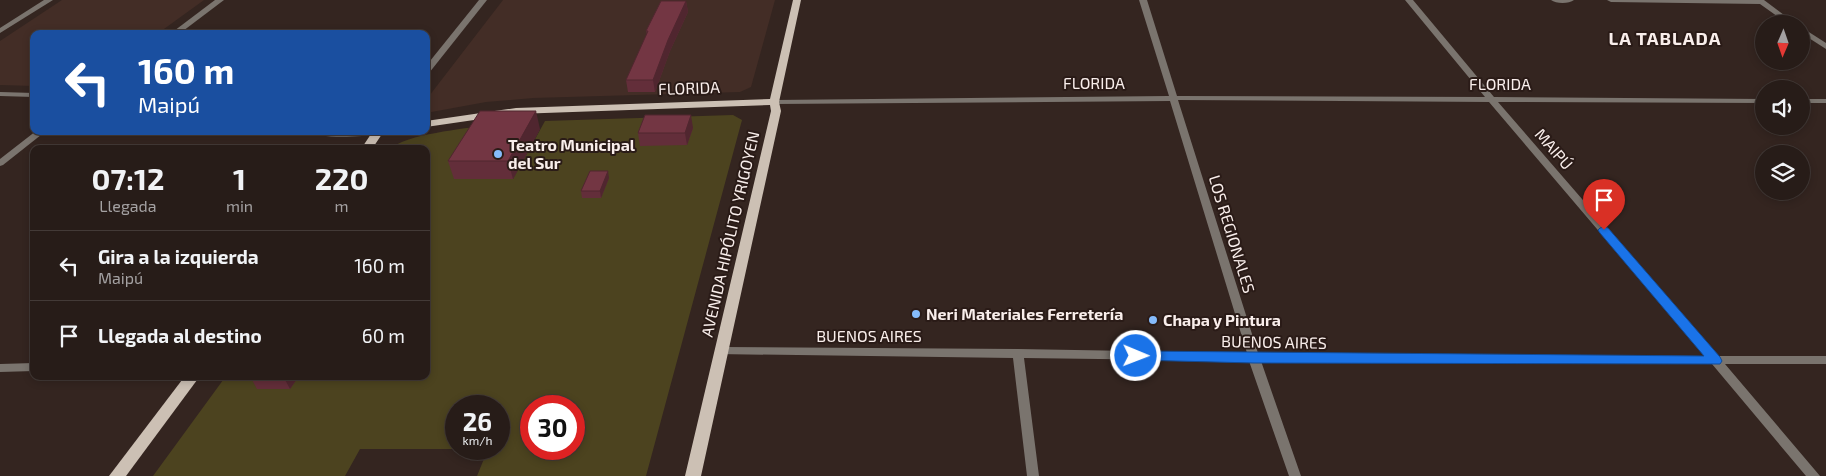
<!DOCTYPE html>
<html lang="es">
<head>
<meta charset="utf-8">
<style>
  :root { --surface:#271c18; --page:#332925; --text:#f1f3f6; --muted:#a4a1a2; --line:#433a37 }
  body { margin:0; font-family:"Exo 2",sans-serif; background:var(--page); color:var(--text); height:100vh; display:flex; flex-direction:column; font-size:19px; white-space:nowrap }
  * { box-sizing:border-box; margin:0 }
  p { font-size:16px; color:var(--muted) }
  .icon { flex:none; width:28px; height:28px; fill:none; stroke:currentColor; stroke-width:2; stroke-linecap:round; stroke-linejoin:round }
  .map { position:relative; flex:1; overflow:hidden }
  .sheet { position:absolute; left:30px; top:145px; width:400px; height:235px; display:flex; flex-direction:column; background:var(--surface); border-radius:10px; box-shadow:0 2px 8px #0003,0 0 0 1px var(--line) }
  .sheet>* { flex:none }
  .guide { position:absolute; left:30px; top:30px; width:400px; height:105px; border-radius:10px; box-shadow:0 2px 8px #0003,0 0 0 1px var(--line); background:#1a4fa0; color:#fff; overflow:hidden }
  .needle { width:32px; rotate:182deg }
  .controls { position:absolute; left:1755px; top:15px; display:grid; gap:10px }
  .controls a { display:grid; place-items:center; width:55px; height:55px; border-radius:50%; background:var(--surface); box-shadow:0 2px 8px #0003,0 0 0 1px var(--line); font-size:25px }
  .speed { position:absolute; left:445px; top:395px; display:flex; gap:10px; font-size:25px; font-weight:700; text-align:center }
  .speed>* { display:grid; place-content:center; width:65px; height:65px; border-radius:50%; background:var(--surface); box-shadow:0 2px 8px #0003,0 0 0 1px var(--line); line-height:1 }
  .speed small { font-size:12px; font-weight:400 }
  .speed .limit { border:8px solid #d22; background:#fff; color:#111 }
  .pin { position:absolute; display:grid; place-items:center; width:42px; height:42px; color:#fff; margin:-51px -21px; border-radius:50% 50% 50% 0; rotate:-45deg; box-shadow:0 0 5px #0007 }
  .pin .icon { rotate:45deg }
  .me { position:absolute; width:55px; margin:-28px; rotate:91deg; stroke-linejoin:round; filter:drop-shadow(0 0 4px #0008) }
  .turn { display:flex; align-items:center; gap:18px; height:105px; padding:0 25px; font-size:22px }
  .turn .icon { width:65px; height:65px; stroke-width:2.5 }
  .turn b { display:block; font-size:35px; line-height:42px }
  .eta { display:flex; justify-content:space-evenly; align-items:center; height:85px; text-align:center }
  .eta b { font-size:30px; font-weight:700; line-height:35px }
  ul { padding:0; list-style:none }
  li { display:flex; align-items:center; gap:15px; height:70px; padding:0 25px; border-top:1px solid var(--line) }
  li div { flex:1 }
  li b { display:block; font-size:19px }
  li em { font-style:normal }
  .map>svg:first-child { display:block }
  .built { fill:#432d26 }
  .green { fill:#4c431f; fill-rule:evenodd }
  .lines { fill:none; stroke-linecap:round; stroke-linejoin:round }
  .minor { fill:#7a746e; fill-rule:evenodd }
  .tertiary { fill:#7a746e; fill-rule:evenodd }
  .primary { fill:#ccc0b4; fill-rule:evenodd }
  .wall { fill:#632e3a }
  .shaded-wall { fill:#50262f }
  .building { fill:#733643; stroke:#50262f }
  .route { fill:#1a73e8; stroke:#114b97 }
  .poi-dot { fill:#85bbfb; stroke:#2a1b17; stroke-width:2 }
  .labels { text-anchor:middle; stroke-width:4; stroke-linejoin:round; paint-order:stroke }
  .street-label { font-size:16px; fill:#f9eeeb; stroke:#2a1b17 }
  .poi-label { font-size:16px; font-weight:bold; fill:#f9eeeb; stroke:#2a1b17; text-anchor:start }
  .far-district-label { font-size:18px; font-weight:bold; letter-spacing:1px; fill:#f9eeeb; stroke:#2a1b17 }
</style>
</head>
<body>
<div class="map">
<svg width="1826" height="476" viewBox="0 0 1826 476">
  <rect width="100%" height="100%" fill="#342520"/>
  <g class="built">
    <polygon points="62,0 204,0 157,34 34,34 34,86 0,85 0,41"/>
    <polygon points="503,0 775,0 751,87 740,92 533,98 486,102 426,113 426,100"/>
  </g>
  <path class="green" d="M733,115L742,120L646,476H477L488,449H360L345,476H153L226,376H426V149H391C405,134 465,129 487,125L454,179H513L545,121ZM456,406H499V449H456ZM531,406H574V449H531Z"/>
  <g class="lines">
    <g class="minor">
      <polygon points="44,0 53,0 0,33 0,28"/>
      <polygon points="215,0 224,0 179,34 170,34"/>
      <path d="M1139,0H1147L1177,96L1485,97L1405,0H1413L1494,97L1764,99V103L1498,102L1718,356H1826V364H1725L1820,476H1806L1712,364L1261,361L1301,476H1289L1249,361L1024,358L1039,476H1027L1013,358L717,354L715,351L717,348L721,347L1018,349L1247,353L1170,101L774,104L770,102L774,100L1169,96ZM1178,100L1489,102L1705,356L1258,353Z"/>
      <path d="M1551,0H1574C1569,4 1556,4 1551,0Z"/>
      <polygon points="1607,0 1764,0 1796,24 1788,24 1760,4 1611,2"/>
      <polygon points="1801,27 1826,43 1826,49 1801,33"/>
      <polygon points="0,92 34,93 34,97 0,96"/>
      <rect x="1801" y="99" width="25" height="4"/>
      <polygon points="36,131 46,131 3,165 0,166 0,159"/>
      <path d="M307,131H382V132L378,135C362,136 320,140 307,131Z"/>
      <polygon points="34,363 34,371 0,372 0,364"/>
    </g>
    <polygon class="tertiary" points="479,0 487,0 429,73 426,73 426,66"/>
    <g class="primary">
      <polygon points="793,0 801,0 779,102 781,111 701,476 685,476 771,111 770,105 516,114 426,127 426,121 516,108 770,99"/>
      <polygon points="373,131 387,131 382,134 372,149 361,149"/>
      <polygon points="185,376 200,376 126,476 109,476"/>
    </g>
  </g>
  <g class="wall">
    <polygon points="686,1 688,12 670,51 655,92 628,92 626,80 647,34 646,31"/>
    <polygon points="693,128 687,145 640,146 638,133"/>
    <polygon points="540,129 513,179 454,179 448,161"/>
    <polygon points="609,178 601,198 582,198 581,191"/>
    <polygon points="250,376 299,376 290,389 257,389"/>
  </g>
  <g class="shaded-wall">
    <polygon points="686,1 688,12 670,51 655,92 653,80 668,40"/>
    <polygon points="536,111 540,129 513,179 508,161"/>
    <polygon points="691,115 693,128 687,145 685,133"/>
    <polygon points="608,171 609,178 601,198 600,191"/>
    <polygon points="283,376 299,376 290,389"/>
  </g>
  <g class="building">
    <polygon points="661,1 686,1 668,40 653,80 626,80 648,31 646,31"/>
    <polygon points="480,111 536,111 508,161 448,161"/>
    <polygon points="645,115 691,115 685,133 638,133"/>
    <polygon points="590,171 608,171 600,191 581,191"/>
  </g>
  <polygon class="route" points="1604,227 1608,228 1720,357 1722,361 1720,364 1254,363 1136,360 1132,359 1130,356 1132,353 1136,351 1704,356 1600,233 1598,230 1600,228"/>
  <g class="poi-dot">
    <circle cx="498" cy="154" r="5"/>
    <circle cx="916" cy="314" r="5"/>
    <circle cx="1153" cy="320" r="5"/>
  </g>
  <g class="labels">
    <g class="street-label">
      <text x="1094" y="89">FLORIDA</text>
      <text x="1500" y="90">FLORIDA</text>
      <text transform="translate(689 88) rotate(-2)" y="6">FLORIDA</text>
      <text transform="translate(1554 149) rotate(49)" y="6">MAIPÚ</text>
      <text transform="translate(730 234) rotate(-77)" y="6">AVENIDA HIPÓLITO YRIGOYEN</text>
      <text transform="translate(1232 234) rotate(73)" y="6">LOS REGIONALES</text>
      <text x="869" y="342">BUENOS AIRES</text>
      <text transform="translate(1274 342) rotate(1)" y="6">BUENOS AIRES</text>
    </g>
    <g class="poi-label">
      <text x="508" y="151">Teatro Municipal<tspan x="508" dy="18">del Sur</tspan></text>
      <text x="926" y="320">Neri Materiales Ferretería</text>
      <text x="1163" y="326">Chapa y Pintura</text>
    </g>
    <g class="far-district-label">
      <text x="1665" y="45">LA TABLADA</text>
    </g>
  </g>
</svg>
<div class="controls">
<a><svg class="needle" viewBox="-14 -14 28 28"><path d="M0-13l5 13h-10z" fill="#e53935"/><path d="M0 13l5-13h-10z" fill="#a4a1a2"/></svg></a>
<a><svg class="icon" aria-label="sound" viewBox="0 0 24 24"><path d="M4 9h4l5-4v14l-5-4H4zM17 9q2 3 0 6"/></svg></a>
<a><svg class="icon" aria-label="layers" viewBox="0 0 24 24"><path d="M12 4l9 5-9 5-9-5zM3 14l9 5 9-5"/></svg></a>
</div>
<div class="speed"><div>26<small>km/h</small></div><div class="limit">30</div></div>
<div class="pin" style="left:1604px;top:230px;background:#d93025"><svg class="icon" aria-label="arrive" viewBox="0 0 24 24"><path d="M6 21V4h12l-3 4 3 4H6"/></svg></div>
<svg class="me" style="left:1136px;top:356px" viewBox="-20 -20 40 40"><circle r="17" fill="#1a73e8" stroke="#fff" stroke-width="3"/><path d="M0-11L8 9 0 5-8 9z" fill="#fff"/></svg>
<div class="guide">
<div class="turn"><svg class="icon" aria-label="left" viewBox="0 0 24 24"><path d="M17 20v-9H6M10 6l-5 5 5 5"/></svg><div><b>160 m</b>Maipú</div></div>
</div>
<section class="sheet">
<div class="eta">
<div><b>07:12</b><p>Llegada</p></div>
<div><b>1</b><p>min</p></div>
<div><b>220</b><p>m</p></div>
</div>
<ul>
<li><svg class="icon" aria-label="left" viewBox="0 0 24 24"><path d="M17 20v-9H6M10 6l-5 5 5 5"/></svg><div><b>Gira a la izquierda</b><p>Maipú</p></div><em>160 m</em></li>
<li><svg class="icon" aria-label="arrive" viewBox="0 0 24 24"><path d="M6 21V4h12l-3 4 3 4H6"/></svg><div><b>Llegada al destino</b></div><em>60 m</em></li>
</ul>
</section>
</div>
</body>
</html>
